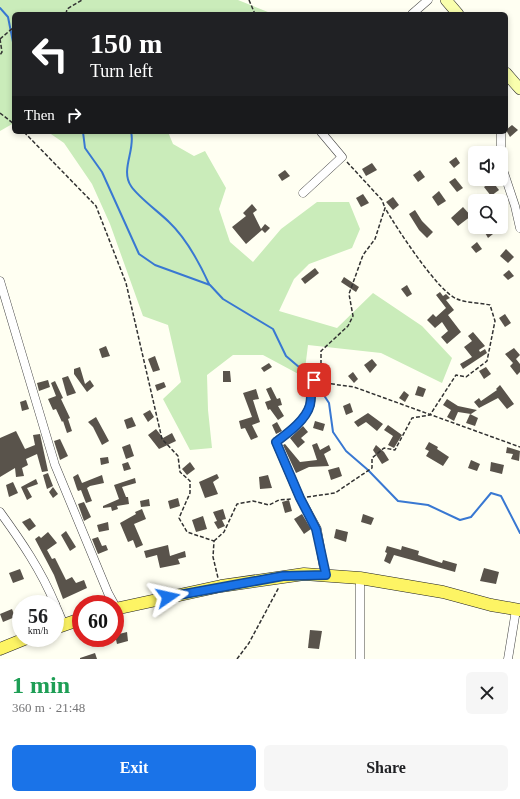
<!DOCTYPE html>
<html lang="en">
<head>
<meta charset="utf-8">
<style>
  :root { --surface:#fff; --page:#f6f6f6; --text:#202124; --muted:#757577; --accent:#1a73e8 }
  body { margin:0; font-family:Georgia,serif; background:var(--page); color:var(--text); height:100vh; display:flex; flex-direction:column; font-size:15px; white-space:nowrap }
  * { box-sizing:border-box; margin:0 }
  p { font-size:13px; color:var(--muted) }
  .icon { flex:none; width:22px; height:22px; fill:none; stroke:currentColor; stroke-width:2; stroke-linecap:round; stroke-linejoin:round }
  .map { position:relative; height:659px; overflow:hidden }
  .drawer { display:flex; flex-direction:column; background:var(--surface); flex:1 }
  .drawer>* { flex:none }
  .banner { position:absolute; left:12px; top:12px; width:496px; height:122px; border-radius:6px; box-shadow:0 2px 6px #0003; background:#202124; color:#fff; overflow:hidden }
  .tools { position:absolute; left:468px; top:146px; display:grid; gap:8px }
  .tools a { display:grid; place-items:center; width:40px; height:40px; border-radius:6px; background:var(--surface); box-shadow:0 2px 6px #0003; font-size:20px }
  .speed { position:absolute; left:12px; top:595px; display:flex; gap:8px; font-size:20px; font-weight:700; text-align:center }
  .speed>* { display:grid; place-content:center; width:52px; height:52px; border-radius:50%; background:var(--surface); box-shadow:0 2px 6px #0003; line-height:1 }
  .speed small { font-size:10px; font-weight:400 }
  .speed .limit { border:6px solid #d22; background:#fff; color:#111 }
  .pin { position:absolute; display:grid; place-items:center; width:34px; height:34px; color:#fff; margin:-17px; border-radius:8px; box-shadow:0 2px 6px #0006 }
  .me { position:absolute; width:44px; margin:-22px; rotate:79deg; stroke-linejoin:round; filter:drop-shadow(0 0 3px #0008) }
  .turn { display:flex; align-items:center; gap:14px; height:84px; padding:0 12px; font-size:18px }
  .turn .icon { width:52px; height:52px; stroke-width:2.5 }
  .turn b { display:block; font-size:28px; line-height:34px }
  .then { display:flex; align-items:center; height:38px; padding:0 12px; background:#0003; gap:8px; font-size:15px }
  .round { display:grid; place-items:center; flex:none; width:42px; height:42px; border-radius:6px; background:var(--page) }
  .head { display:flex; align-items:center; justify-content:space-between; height:68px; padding:0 12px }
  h1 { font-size:24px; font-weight:600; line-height:30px; color:#1e9e55 }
  .button { display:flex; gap:8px; margin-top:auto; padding:8px 12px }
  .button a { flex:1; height:46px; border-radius:6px; background:var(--accent); color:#fff; font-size:16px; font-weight:600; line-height:46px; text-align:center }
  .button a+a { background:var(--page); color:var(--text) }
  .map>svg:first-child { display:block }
  .green { fill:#caecba }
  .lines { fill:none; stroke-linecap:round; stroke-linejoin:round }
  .stream { stroke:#3978d2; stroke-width:2 }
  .building { fill:#59534b }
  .street-casing { stroke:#434343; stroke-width:9 }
  .secondary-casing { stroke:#323232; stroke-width:12 }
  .primary-casing { stroke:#212121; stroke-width:13 }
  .path { stroke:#323232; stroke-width:1.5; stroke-dasharray:4 2; stroke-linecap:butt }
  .street { stroke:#fff; stroke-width:8 }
  .secondary { stroke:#f9ffad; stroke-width:11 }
  .primary { stroke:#fdf464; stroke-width:12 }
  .route-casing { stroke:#114b97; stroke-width:10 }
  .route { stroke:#1a73e8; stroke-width:7 }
</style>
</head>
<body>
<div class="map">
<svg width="520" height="659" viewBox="0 0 520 659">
  <rect width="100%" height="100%" fill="#fffff2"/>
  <g class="green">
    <polygon points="0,0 238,0 273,14 14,14 14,123 0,131"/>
    <polygon points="48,132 168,132 173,144 194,156 205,151 226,188 219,209 230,242 253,262 281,229 317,202 349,202 360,229 352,248 309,264 294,279 279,311 337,328 373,293 422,326 452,358 442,383 381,353 308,345 304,377 263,355 233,355 207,375 208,410 212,448 190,450 163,399 181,382 168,325 143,316 110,224 92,184 64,143"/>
  </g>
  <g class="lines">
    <g class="stream">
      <polyline points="0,8 8,17 14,47"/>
      <polyline points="83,132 85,148 102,172 139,254 155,265 210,285 223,299 273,329 286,356 313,379"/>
      <path d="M131,132C136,149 120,170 131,186C138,197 159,212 169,222C187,239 199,262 209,284"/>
      <polyline points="316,383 329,403 333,432 346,451 368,470 398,501 428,505 460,520 471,517 491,493 501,496 520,533"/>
    </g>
  </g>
  <g class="building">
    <polygon points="512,125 518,130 510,137 506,130"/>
    <polygon points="456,157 460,163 454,168 449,162"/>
    <polygon points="372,163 377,170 366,176 362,169"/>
    <polygon points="285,170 290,176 282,181 278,175"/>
    <polygon points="420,170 425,177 418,182 413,175"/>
    <polygon points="455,178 463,188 457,192 449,182"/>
    <polygon points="492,181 499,190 491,196 484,187"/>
    <polygon points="439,191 446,201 438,206 432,197"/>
    <polygon points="363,194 369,203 361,207 356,198"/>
    <polygon points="393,197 399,205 393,210 386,202"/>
    <polygon points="252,204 257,210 253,213 261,229 265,224 270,228 265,233 262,230 246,244 232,227 246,216 243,213"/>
    <polygon points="463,207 471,216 458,226 451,218"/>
    <polygon points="415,210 422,221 433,232 427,238 419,230 409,214"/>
    <polygon points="489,227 493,234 488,238 484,231"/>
    <polygon points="477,242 482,249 476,253 471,247"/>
    <polygon points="506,249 514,257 508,263 500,256"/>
    <polygon points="315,268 319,273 305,284 301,279"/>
    <polygon points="509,270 514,276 508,280 503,275"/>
    <polygon points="344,277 359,287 356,292 341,282"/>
    <polygon points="407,285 412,294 407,297 401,289"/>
    <polygon points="440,292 443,296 446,294 450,298 446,300 454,310 448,315 461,332 447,344 441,337 448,331 442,322 435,328 427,320 433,314 436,317 446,308 436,295"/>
    <polygon points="505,314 511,323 505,327 499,318"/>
    <polygon points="473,332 485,346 479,350 480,352 485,349 487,353 463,369 460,364 472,357 464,347 472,341 468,336"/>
    <polygon points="106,346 110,356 102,358 99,349"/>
    <polygon points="514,348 520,355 516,359 520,364 520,372 517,375 510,366 513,363 505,354"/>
    <polygon points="155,356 160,370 153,372 148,359"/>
    <polygon points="372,359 377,365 370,373 364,365"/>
    <polygon points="269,363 272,367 264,372 261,368"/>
    <polygon points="80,367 85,384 90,380 94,386 87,392 74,374 74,369"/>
    <polygon points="486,367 491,374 484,379 479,371"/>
    <polygon points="223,371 230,371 231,382 223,382"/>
    <polygon points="353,372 358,379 354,383 348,376"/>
    <polygon points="68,376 76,393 67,396 62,378"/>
    <polygon points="48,380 50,387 39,391 37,383"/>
    <polygon points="55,381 63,398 61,399 70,418 68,419 72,431 67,433 63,421 62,422 56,409 53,410 48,399 56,396 51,383"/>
    <polygon points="164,382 166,387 157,391 155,385"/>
    <polygon points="500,385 514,404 507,409 498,398 479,408 474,402 479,398 481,401 497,390 496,389"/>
    <polygon points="418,386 426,389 423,397 415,395"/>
    <polygon points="271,387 277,399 280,398 282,405 278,406 284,416 278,420 270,409 268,410 265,402 271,400 266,389"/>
    <polygon points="256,389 259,399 253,400 260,422 252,425 258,437 251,440 245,428 241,429 239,421 252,417 243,393"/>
    <polygon points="404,391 409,395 405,402 399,398"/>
    <polygon points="447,399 458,406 477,410 471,414 458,412 454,421 447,417 451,410 443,405"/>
    <polygon points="26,400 29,409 22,411 20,402"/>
    <polygon points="350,403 353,412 346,415 343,406"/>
    <polygon points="150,410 154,417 148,422 143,414"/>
    <polygon points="368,413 383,424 377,431 366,422 358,427 354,422"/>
    <polygon points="470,414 478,418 475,426 466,423"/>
    <polygon points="96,417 109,441 102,445 93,427 88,422"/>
    <polygon points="132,417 136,426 127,429 124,420"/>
    <polygon points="315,421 325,424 323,431 313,428"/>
    <polygon points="277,422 282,431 276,434 272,425"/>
    <polygon points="388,425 402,435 394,448 388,445 393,436 384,430"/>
    <polygon points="303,426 308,432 301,438 305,442 298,448 290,438"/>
    <polygon points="156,429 163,438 172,433 176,441 159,449 148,435"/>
    <polygon points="16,431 25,449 35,445 33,435 40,434 48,471 42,472 37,454 26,459 28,465 22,468 24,476 16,477 15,468 0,477 0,438"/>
    <polygon points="60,439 68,456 60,460 54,441"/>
    <polygon points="429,442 438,447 437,449 449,457 443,466 426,456 429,451 425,449"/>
    <polygon points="317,443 320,450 329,445 331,450 324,454 329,466 309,467 296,473 283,445 285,444 300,462 317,460 312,445"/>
    <polygon points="130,444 134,456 126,459 122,447"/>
    <polygon points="376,445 384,452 389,460 382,464 373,450"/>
    <polygon points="507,447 520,451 519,461 511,459 513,454 506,453"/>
    <polygon points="108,457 109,463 101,465 100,458"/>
    <polygon points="471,460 480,464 477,471 468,468"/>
    <polygon points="128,462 131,469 124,471 122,464"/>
    <polygon points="190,462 195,469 187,475 182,469"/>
    <polygon points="491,462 504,465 502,474 490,471"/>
    <polygon points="339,467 342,476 331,480 328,470"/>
    <polygon points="48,473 53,486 47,489 43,475"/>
    <polygon points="78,474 82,483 102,475 104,483 90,486 87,488 92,501 86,503 81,490 78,491 77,489 73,477"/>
    <polygon points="217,474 219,478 213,482 218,494 205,498 199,482"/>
    <polygon points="268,475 272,488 260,489 259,477"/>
    <polygon points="135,478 136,483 122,487 126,497 128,497 129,504 117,506 118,509 112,511 111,507 103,508 103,506 119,499 114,485"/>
    <polygon points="36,479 38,484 27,488 32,497 27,500 21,487"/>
    <polygon points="13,482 18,493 9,497 6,485"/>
    <polygon points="53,487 58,494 53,498 49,492"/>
    <polygon points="178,498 180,506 170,509 168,501"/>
    <polygon points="149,499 150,506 141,507 140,501"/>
    <polygon points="289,500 292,511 285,513 282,502"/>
    <polygon points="84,502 91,517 84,521 78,504"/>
    <polygon points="142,509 146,519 134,524 143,545 136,548 133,540 128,542 120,523 136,514 135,512"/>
    <polygon points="223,509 226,519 222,520 225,526 218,529 214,522 217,521 213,512"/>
    <polygon points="302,514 311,529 304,534 294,519"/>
    <polygon points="363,514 374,518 371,525 361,522"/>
    <polygon points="203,516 207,529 196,532 192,520"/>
    <polygon points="30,518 36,526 29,531 22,522"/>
    <polygon points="108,522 109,530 99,532 97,525"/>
    <polygon points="336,529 348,532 346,542 334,538"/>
    <polygon points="66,531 76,547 70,551 61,535"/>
    <polygon points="48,532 57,543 47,550 52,559 55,558 66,580 72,577 76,583 84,580 87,588 63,599 54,575 35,539 39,536 41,538"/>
    <polygon points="98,537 102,546 106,545 108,550 98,554 92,539"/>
    <polygon points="168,545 170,556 185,551 186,557 178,559 180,564 160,568 157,555 146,558 144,551"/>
    <polygon points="387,546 401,550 402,546 419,551 418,555 442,563 443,560 457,564 455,572 394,555 390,564 384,561 387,553 385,552"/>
    <polygon points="484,568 499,572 496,584 480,581"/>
    <polygon points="20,569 24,579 13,583 9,573"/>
    <polygon points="12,609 15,617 3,622 0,614"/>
    <polygon points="310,630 322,631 319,649 308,648"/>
    <polygon points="127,632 128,641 117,644 115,635"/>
    <polygon points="95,653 97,659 80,659 80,658"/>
  </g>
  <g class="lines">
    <g class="street-casing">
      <g id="street">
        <polyline points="412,14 428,0"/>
        <polyline points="501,132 501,153"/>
        <polyline points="501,164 515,206 520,228"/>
        <polyline points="303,193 342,157 321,132"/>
        <polyline points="0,281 55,465 108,593 114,604"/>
        <path d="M321,377L314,380C310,388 312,397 310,405C306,420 288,433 276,442L300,498L317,529L325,575"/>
        <path d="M0,512C21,541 41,570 55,604"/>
        <polyline points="360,578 360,659"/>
        <polyline points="55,604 64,625"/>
        <polyline points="508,659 516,610"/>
      </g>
    </g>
    <g class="secondary-casing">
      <g id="secondary">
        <polyline points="446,0 458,14"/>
        <polyline points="506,73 520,89"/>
      </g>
    </g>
    <g class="primary-casing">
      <g id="primary">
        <polyline points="115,609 221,586 304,574 360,578 443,592 491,605 520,610"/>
        <polyline points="55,628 81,619"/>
        <polyline points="0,649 27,638"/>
      </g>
    </g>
    <g class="path">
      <polyline points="249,0 255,14"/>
      <polyline points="66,14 67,9 82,0"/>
      <polyline points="0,39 14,27"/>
      <polyline points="0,39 2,52 0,55"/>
      <polyline points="0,113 14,124"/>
      <polyline points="24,132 96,206 126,283 162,439 178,456 180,472 190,481 190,493 179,518 187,532 214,541 213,557 218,578"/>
      <polyline points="347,162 382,200 385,208"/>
      <polyline points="325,383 354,387 520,447"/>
      <path d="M307,497L335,493L372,468V458L384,448L395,450L412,418L430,415L456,375L466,377L487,361L495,321L490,305C480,303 467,303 457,299C438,292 396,227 385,208L375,239L363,255L349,294L353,316L348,326L321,351V371"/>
      <polyline points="214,541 224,532 237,504 253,501 269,505 279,500 292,499"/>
      <polyline points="237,659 249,643 279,587"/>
    </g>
    <use href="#street" class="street"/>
    <use href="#secondary" class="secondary"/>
    <use href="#primary" class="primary"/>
  </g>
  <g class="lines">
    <g class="route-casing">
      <path id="route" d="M168,597L283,576L326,575L316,529L300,498L276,442C288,433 306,420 310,405C312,396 310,388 314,380"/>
    </g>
    <use href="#route" class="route"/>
  </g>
</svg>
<div class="tools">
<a><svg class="icon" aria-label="sound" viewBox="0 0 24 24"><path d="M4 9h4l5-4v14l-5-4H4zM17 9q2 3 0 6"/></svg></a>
<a><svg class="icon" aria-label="search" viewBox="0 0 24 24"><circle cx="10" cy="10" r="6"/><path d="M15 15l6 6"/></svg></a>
</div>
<div class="speed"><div>56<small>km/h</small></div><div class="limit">60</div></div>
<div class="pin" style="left:314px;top:380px;background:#d93025"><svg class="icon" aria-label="arrive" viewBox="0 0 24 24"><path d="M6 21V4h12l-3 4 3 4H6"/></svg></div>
<svg class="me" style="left:168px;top:597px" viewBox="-20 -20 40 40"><path d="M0-17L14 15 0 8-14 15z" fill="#1a73e8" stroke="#fff" stroke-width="4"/></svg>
<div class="banner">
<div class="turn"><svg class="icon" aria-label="left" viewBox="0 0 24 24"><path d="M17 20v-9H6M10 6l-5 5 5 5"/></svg><div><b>150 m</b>Turn left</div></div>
<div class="then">Then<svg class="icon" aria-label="right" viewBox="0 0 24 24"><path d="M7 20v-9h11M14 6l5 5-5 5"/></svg></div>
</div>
</div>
<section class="drawer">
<div class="head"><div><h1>1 min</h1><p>360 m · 21:48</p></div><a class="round"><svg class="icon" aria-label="close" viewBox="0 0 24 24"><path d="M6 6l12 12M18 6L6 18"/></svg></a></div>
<div class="button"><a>Exit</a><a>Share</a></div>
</section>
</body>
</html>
